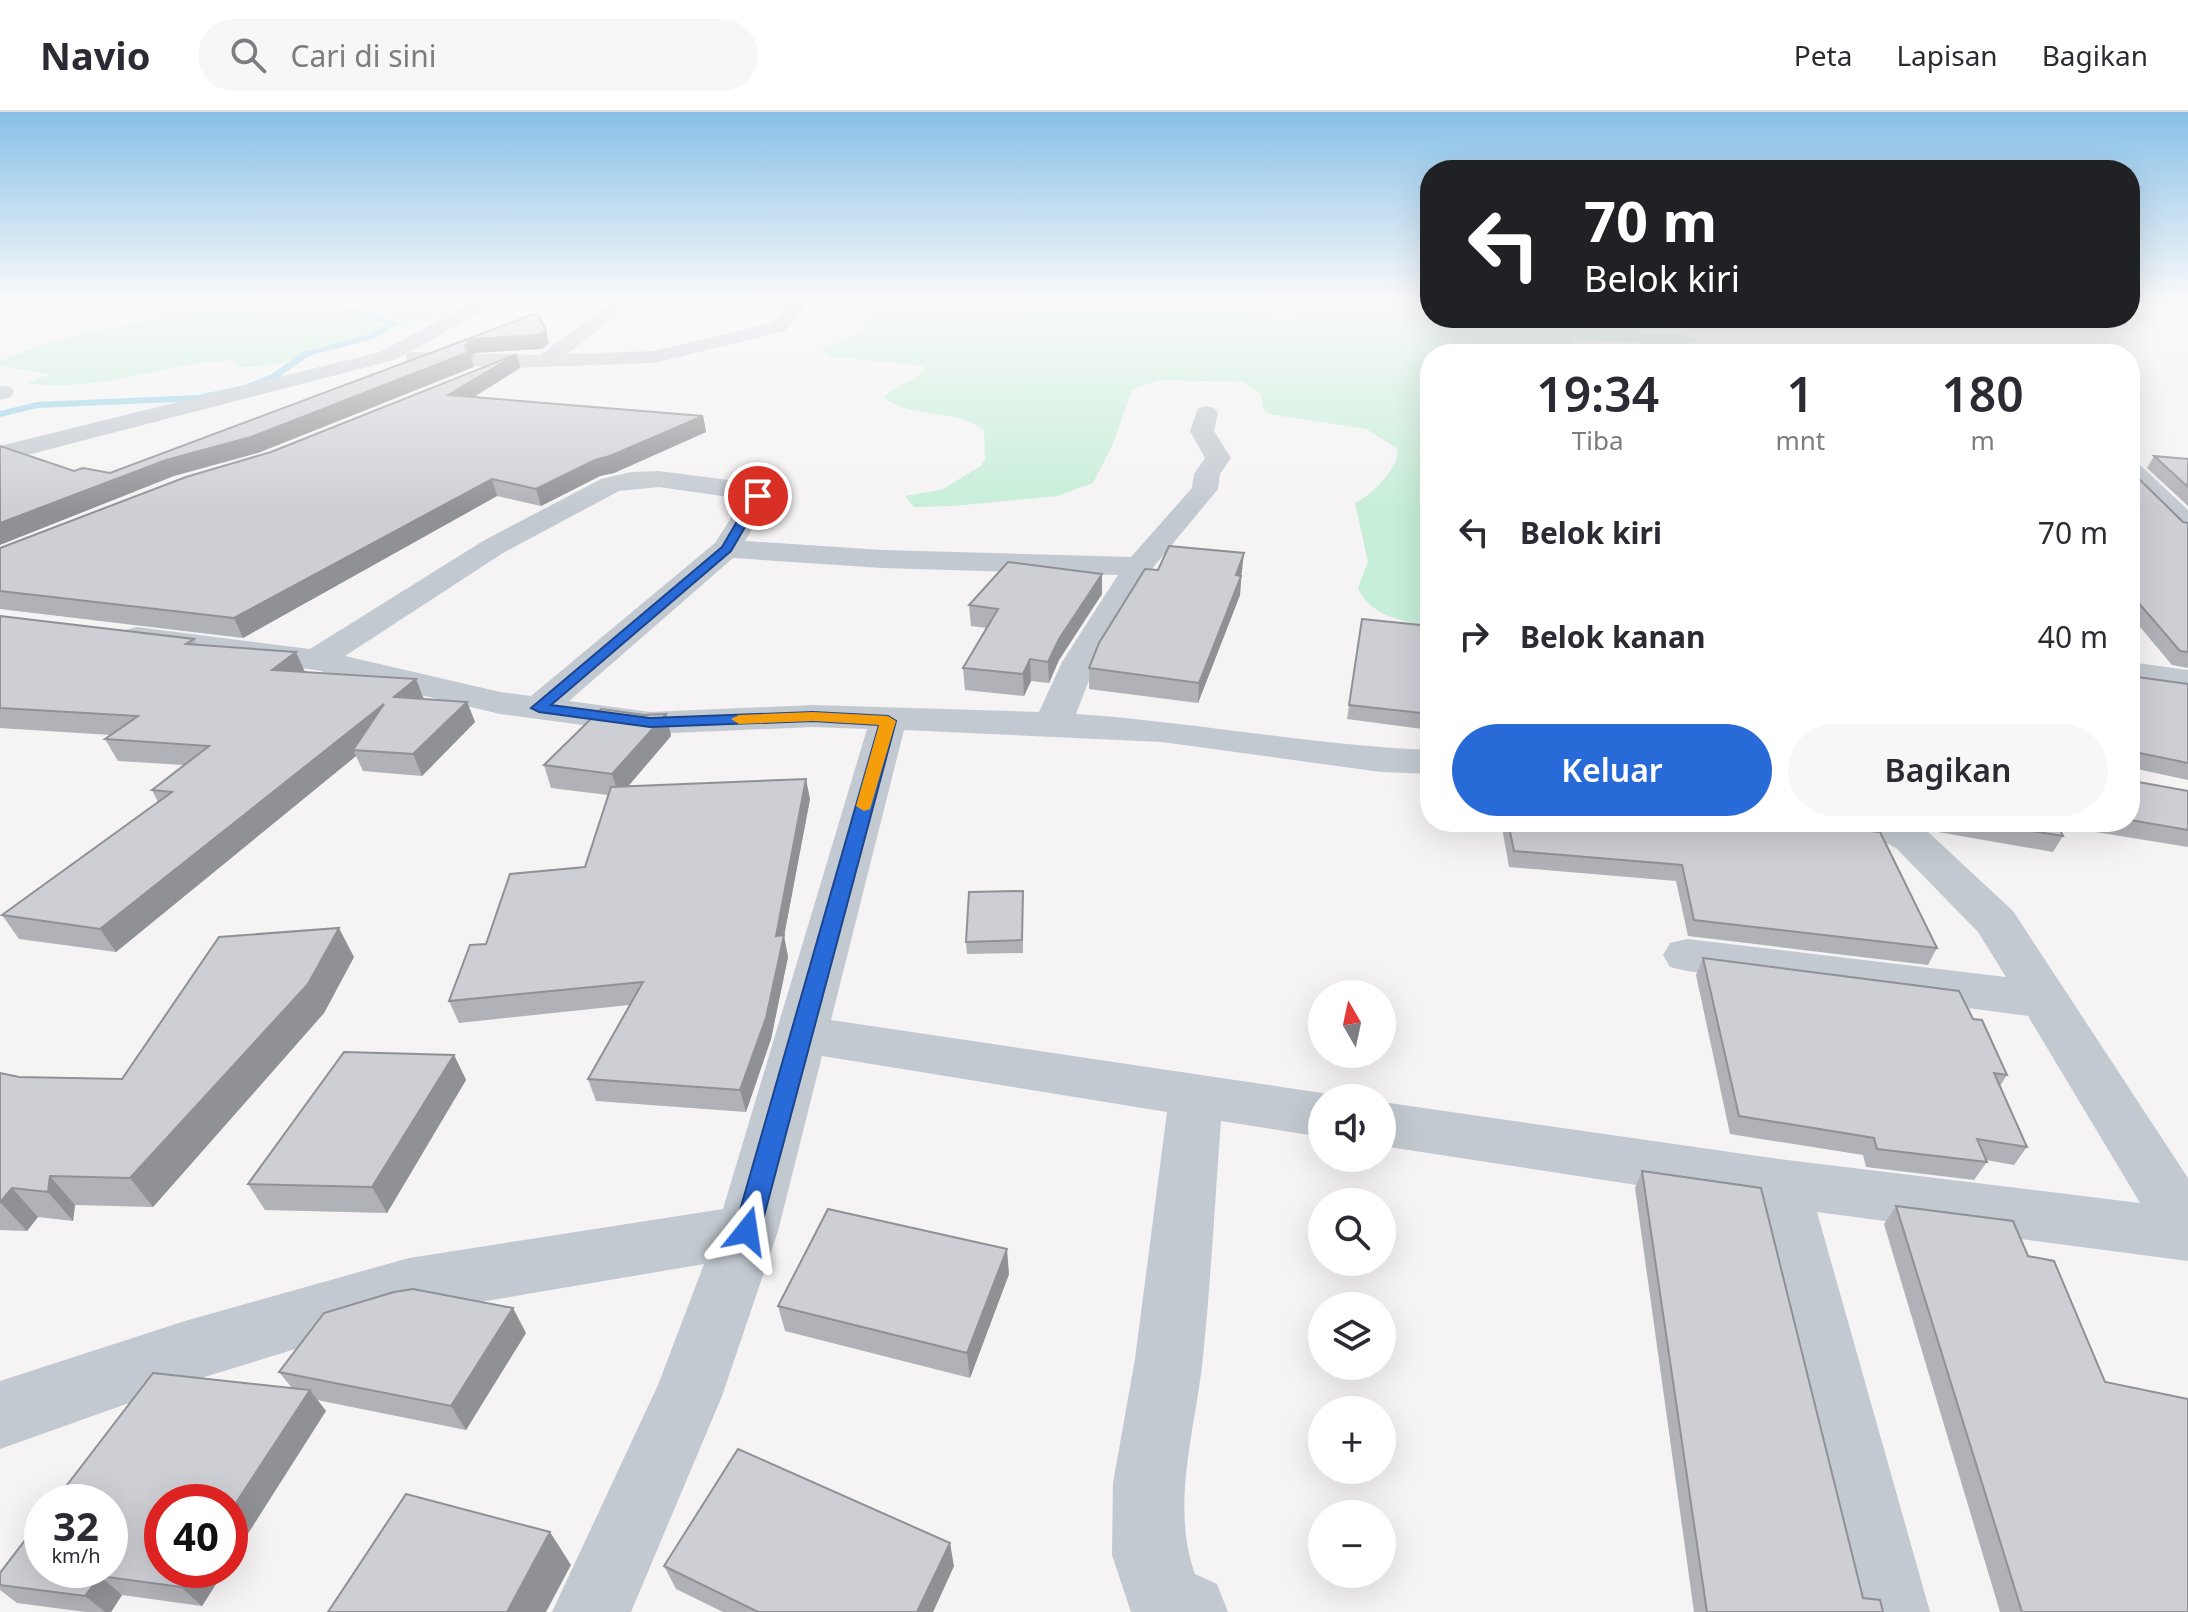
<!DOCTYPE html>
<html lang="id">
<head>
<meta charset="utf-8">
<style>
  :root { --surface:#fff; --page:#f7f7f7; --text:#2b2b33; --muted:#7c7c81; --line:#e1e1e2; --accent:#296ad9 }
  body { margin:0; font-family:"Noto Sans",sans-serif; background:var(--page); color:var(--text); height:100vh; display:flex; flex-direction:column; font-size:30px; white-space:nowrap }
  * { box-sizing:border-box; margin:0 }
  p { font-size:26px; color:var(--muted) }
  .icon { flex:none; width:44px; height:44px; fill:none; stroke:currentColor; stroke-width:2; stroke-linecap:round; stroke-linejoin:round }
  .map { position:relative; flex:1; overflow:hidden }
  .panel { position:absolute; left:1420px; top:232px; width:720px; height:488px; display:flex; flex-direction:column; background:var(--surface); border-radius:32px; box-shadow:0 8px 32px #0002 }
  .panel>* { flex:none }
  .top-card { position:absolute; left:1420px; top:48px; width:720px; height:168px; border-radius:32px; box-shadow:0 8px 32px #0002; background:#202124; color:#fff; overflow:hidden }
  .needle { width:52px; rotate:351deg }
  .buttons { position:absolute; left:1308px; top:868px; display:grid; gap:16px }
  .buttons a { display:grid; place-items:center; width:88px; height:88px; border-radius:50%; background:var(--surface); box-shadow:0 8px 32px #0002; font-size:40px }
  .speed { position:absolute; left:24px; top:1372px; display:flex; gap:16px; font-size:40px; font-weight:700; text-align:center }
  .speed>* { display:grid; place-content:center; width:104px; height:104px; border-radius:50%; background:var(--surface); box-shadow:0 8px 32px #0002; line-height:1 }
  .speed small { font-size:20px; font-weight:400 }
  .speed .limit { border:12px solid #d22; background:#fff; color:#111 }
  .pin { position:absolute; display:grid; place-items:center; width:68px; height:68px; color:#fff; margin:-34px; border:4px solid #fff; border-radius:50%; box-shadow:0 2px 8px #0007 }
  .me { position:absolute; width:88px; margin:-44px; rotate:15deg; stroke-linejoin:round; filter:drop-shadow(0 0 6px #0008) }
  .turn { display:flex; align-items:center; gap:28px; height:168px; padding:0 32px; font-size:36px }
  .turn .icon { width:104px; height:104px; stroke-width:2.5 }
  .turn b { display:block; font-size:56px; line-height:68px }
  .eta { display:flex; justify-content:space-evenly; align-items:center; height:136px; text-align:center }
  .eta b { font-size:48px; font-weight:600; line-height:56px }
  .button { display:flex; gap:16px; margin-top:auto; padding:16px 32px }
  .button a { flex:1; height:92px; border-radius:48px; background:var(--accent); color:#fff; font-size:32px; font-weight:600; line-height:92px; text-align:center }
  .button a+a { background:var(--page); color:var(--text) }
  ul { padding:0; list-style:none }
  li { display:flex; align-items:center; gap:24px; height:104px; padding:0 32px }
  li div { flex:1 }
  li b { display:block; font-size:30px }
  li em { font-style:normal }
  header { display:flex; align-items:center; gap:48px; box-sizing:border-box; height:112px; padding:0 40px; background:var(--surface); border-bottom:2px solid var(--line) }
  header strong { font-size:38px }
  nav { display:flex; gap:44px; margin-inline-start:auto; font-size:28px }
  .search { width:560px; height:72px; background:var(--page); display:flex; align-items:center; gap:20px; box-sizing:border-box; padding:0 28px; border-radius:44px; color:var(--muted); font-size:30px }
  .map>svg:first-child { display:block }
  .green { fill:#c6eed8 }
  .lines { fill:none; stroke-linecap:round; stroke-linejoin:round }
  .stream { fill:#97d1e7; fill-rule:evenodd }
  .minor { fill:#c2c9d0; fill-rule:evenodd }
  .wall { fill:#b0b2b7 }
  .shaded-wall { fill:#909195 }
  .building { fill:#cdcfd5; stroke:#909195; stroke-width:2 }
  .route { fill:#296ad9; stroke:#1b458d; stroke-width:2 }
  .slow { fill:#f59e0b }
</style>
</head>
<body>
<header>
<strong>Navio</strong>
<div class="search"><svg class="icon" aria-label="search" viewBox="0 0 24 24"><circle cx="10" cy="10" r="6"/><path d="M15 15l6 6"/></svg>Cari di sini</div>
<nav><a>Peta</a><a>Lapisan</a><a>Bagikan</a></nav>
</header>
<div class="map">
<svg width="2188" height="1500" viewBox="0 0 2188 1500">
  <rect width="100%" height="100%" fill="#f5f3f3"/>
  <g class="green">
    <path d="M873,190H1239C1258,205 1301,208 1320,191L1430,190V206H1535L1585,217L1692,224L1701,230L1680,233L1572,228L1585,242H1430V514C1403,510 1369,503 1358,476L1368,450L1355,391C1372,383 1398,357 1398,337L1366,317L1269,302L1263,297L1261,282L1243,270L1159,268L1132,278L1113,332L1093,371L1058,384L952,394L914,395L905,384L941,378L981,354L985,347L984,318C957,296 914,308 884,286C895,271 918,270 926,254L827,244L823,236L864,220L865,203Z"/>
    <path d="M194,191H475C441,207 405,212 369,223C325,236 285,257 238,255L235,248C165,251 96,282 25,271L51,262L0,254V249L49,230L138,210Z"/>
  </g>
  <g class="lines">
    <polygon class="stream" points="315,190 378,203 398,212 376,226 309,244 278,266 248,278 198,289 37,296 0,305 0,299 37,290 198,283 245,273 272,262 303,240 370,222 388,212"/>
    <g class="minor">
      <polygon points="474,190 498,190 410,240 540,243 612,190 633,190 567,242 653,239 772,211 790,190 809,190 785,219 654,251 512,256 414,251 407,249 406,242 394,248 0,350 0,334 380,240"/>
      <polygon points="0,274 11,275 14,280 11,285 0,288"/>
      <path d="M1206,294L1214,296L1218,301L1214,319L1231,346L1220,362L1218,377L1151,458L1096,550L1076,602C1194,610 1311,633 1430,638V662L1381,660L1162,630L904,618L831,908L1322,981L1337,986H1322V1025L1221,1009C1215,1087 1211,1167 1203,1245C1196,1315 1170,1394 1195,1462L1217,1472L1228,1500H1131L1112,1443L1113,1371L1135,1247L1167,1000L822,944L778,1119L722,1284L631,1500H552L658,1273L704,1152L409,1202L185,1271L0,1337V1269L185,1209L409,1146L723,1097L867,617L813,615L650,622L500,602L316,558L137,535L125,532L120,525L125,518L137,515L310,537L483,429L601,367L631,360L659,359L745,370L768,378L772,384L745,429L882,438L1131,445L1192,376L1194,362L1205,346L1190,319L1198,296ZM659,375L743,387L715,431L531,584L500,580L345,544L503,441L619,379ZM733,446L882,456L1118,463L1062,550L1039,600L813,593L650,600L569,589Z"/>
      <polygon points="2130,349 2139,352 2188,398 2188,423 2178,420 2130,372"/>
      <polygon points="2130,550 2188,558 2188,580 2130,572"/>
      <polygon points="1858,710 1911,710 1926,718 2013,799 2188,1066 2188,1149 1817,1100 1930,1500 1852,1500 1754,1091 1382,1034 1382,990 1779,1047 2140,1091 2028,904 1687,859 1670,855 1663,843 1670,831 1687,827 2006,865 1978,820 1896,736 1864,719"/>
    </g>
  </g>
  <g class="wall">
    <polygon points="520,256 474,285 703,304 706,320 614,361 600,364 541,394 497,384 243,526 0,497 0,437 271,340"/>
    <polygon points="2130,342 2134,362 2183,410 2188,411 2188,556 2172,553 2130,503"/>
    <polygon points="2154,344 2188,347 2188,394 2147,356"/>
    <polygon points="1158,458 1242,459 1240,483 1198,591 1089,577 1089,556"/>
    <polygon points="1102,482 1059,548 1049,571 1031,569 1024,584 965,578 963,556 987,516 971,514 969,493"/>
    <polygon points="0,504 194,527 197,533 305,560 416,567 424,587 467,590 475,610 422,664 363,659 356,644 116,840 19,827 2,803 158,690 152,678 184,653 118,649 105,627 111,623 0,616"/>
    <polygon points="1362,507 1430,514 1430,618 1347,607"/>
    <polygon points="2130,564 2188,572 2188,668 2137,657 2138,670 2188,679 2188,735 2058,714 2063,724 2053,740 1932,719 1917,710 2130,710"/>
    <polygon points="666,602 671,624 628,674 810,687 784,824 788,845 771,927 746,1000 596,989 588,967 629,893 459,911 449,889 486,832 585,755 608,683 551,676 544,653 644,603"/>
    <polygon points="1501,710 1791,710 1937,836 1928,853 1688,824 1676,769 1509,755"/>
    <polygon points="1023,791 1023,841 967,842 966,830"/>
    <polygon points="354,845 324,901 153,1095 75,1093 73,1109 38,1105 27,1119 0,1118 0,961 19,965 122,967"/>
    <polygon points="1703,846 1973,907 2007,963 2000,974 2027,1035 2014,1053 1986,1048 1987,1050 1974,1068 1866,1055 1863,1043 1730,1022 1696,863"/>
    <polygon points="454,943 466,968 387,1101 265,1098 248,1072"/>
    <polygon points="1642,1059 1863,1486 1883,1500 1694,1500 1635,1076"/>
    <polygon points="1896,1094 2028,1144 2105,1270 2188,1500 2000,1500 1884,1112"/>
    <polygon points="1009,1162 970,1266 785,1219 778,1194"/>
    <polygon points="526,1221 466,1318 317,1288 326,1299 162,1458 225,1458 202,1494 122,1483 111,1500 86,1500 17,1491 0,1478 0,1461 292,1276 279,1260"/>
    <polygon points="664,1454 954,1454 933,1500 723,1500 676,1477"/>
  </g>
  <g class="shaded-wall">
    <polygon points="546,218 549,232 542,237 475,241 471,246 474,255 258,341 174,364 0,433 0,411 465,234 471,227"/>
    <polygon points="517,242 520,256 453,298 448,283"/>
    <polygon points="703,304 706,320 614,361 600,364 541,394 536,377 595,348"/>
    <polygon points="492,367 497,384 243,526 234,506"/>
    <polygon points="1244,441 1242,459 1238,471 1241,464 1240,483 1198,591 1199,571"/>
    <polygon points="1102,462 1102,482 1059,548 1049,571 1048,550 1059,527"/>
    <polygon points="296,540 305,560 272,558"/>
    <polygon points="1030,547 1031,569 1024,584 1023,562"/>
    <polygon points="416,567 424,588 394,585"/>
    <polygon points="467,590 475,610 422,664 413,642"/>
    <polygon points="384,592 353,638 356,644 116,840 100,817"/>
    <polygon points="666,602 671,624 619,685 612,662"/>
    <polygon points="806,667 810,687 784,824 788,845 771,927 746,1000 740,978 776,824"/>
    <polygon points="339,816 354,845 324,901 153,1095 130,1066"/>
    <polygon points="454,943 466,968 387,1101 372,1075"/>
    <polygon points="50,1064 75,1093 73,1109 48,1080"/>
    <polygon points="12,1076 38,1105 27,1119 0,1090"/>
    <polygon points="1007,1137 1009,1162 970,1266 967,1241"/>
    <polygon points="513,1196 526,1221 466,1318 451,1294"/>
    <polygon points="310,1278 326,1299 230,1450 230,1400"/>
    <polygon points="550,1420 571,1453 546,1500 507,1500"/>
    <polygon points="950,1431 954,1454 933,1500 917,1500"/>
    <polygon points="192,1458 225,1458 202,1494 181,1475"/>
    <polygon points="100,1464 122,1483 111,1500 105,1500 85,1484"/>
  </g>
  <g class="building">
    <polygon points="537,201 546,218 538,223 471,227 465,234 469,240 251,325 166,348 0,411 0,334 74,359 83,356 110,361"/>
    <polygon points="517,242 448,283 703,304 610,344 595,348 536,377 492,367 234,506 0,479 0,436 186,365 271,340"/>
    <polygon points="2130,342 2133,342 2134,362 2183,410 2188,411 2188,540 2180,539 2130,481"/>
    <polygon points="2154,344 2188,347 2188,375"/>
    <polygon points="1169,434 1244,441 1236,463 1241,464 1199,571 1089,556 1099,531 1145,457 1158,458"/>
    <polygon points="1008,450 1102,462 1059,527 1048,550 1030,547 1023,562 963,556 998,497 969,493"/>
    <polygon points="0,504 194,527 186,532 296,540 272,558 416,567 394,585 467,590 413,642 353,638 384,592 100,817 2,803 172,680 152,678 209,634 105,627 138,604 0,596"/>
    <polygon points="1362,507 1430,514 1430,602 1349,593"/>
    <polygon points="2130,564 2188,572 2188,651 2140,641 2137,644 2138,670 2188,679 2188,718 2130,708"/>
    <polygon points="601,597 644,603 666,602 612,662 544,653"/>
    <polygon points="806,667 776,824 784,823 766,906 740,978 588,967 643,870 449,889 470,833 486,832 510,762 585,755 611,675"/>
    <polygon points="1508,710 1791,710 1880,720 1937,836 1694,808 1682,753 1514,739"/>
    <polygon points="1977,710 2056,710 2063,724"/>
    <polygon points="1023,779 1022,828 966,830 969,780"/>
    <polygon points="339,816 308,872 130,1066 50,1064 48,1080 12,1076 0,1090 0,961 19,965 122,967 219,825"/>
    <polygon points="1703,846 1959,879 1973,907 1982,908 2007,963 1994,961 2027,1035 1977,1027 1987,1050 1877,1037 1874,1026 1739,1004"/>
    <polygon points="344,940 454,943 372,1075 248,1072"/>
    <polygon points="1642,1059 1761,1076 1863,1486 1880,1488 1883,1500 1707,1500"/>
    <polygon points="1896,1094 2013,1109 2028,1144 2054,1149 2105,1270 2188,1287 2188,1500 2022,1500"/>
    <polygon points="828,1097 1007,1137 967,1241 778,1194"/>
    <polygon points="413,1177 513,1196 451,1294 279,1260 324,1201 394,1180"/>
    <polygon points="153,1261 310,1278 230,1400 230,1390 162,1390 162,1458 192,1458 181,1475 100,1464 85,1484 0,1473 0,1461 42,1406 42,1458 110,1458 110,1390 54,1390"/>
    <polygon points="738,1337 950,1431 917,1500 758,1500 664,1454"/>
    <polygon points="406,1382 550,1420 507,1500 328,1500"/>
  </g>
  <linearGradient id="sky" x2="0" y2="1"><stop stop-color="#87c0e8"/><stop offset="0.47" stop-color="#fafafa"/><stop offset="1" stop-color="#fafafa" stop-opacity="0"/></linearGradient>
  <rect width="2188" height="400" fill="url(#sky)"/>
  <polygon class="route" points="758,381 763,384 731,439 551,593 650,606 813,600 888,604 896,609 760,1119 756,1126 747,1129 738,1126 734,1119 879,613 813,609 650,615 539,600 531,596 722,435 752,384"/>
  <polygon class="slow" points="813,600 888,604 896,609 870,697 864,699 856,694 879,613 813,609 739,612 731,607 739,603"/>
</svg>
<div class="buttons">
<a><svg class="needle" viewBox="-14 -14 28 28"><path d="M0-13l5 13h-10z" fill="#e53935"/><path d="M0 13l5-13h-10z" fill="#7c7c81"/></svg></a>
<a><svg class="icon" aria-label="sound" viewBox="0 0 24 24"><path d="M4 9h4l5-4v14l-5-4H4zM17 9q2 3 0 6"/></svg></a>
<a><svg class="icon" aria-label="search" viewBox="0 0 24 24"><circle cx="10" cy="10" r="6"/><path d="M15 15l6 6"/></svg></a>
<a><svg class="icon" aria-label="layers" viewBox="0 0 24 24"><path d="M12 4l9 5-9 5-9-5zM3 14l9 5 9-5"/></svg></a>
<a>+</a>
<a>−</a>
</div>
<div class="speed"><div>32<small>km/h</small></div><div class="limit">40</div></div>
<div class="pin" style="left:758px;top:384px;background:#d93025"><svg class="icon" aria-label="arrive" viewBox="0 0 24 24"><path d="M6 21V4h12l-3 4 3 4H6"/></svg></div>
<svg class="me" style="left:747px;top:1119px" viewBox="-20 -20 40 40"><path d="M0-17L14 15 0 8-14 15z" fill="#296ad9" stroke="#fff" stroke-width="4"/></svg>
<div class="top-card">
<div class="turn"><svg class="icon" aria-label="left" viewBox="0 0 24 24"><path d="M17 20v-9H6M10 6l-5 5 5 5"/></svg><div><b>70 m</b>Belok kiri</div></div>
</div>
<section class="panel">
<div class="eta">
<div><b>19:34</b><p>Tiba</p></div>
<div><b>1</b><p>mnt</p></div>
<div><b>180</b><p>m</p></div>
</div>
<ul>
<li><svg class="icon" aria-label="left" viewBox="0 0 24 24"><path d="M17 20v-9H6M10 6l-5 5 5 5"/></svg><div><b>Belok kiri</b></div><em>70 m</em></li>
<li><svg class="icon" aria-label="right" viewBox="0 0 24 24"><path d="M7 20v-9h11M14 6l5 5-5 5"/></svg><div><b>Belok kanan</b></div><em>40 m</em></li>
</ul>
<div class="button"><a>Keluar</a><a>Bagikan</a></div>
</section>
</div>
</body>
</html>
